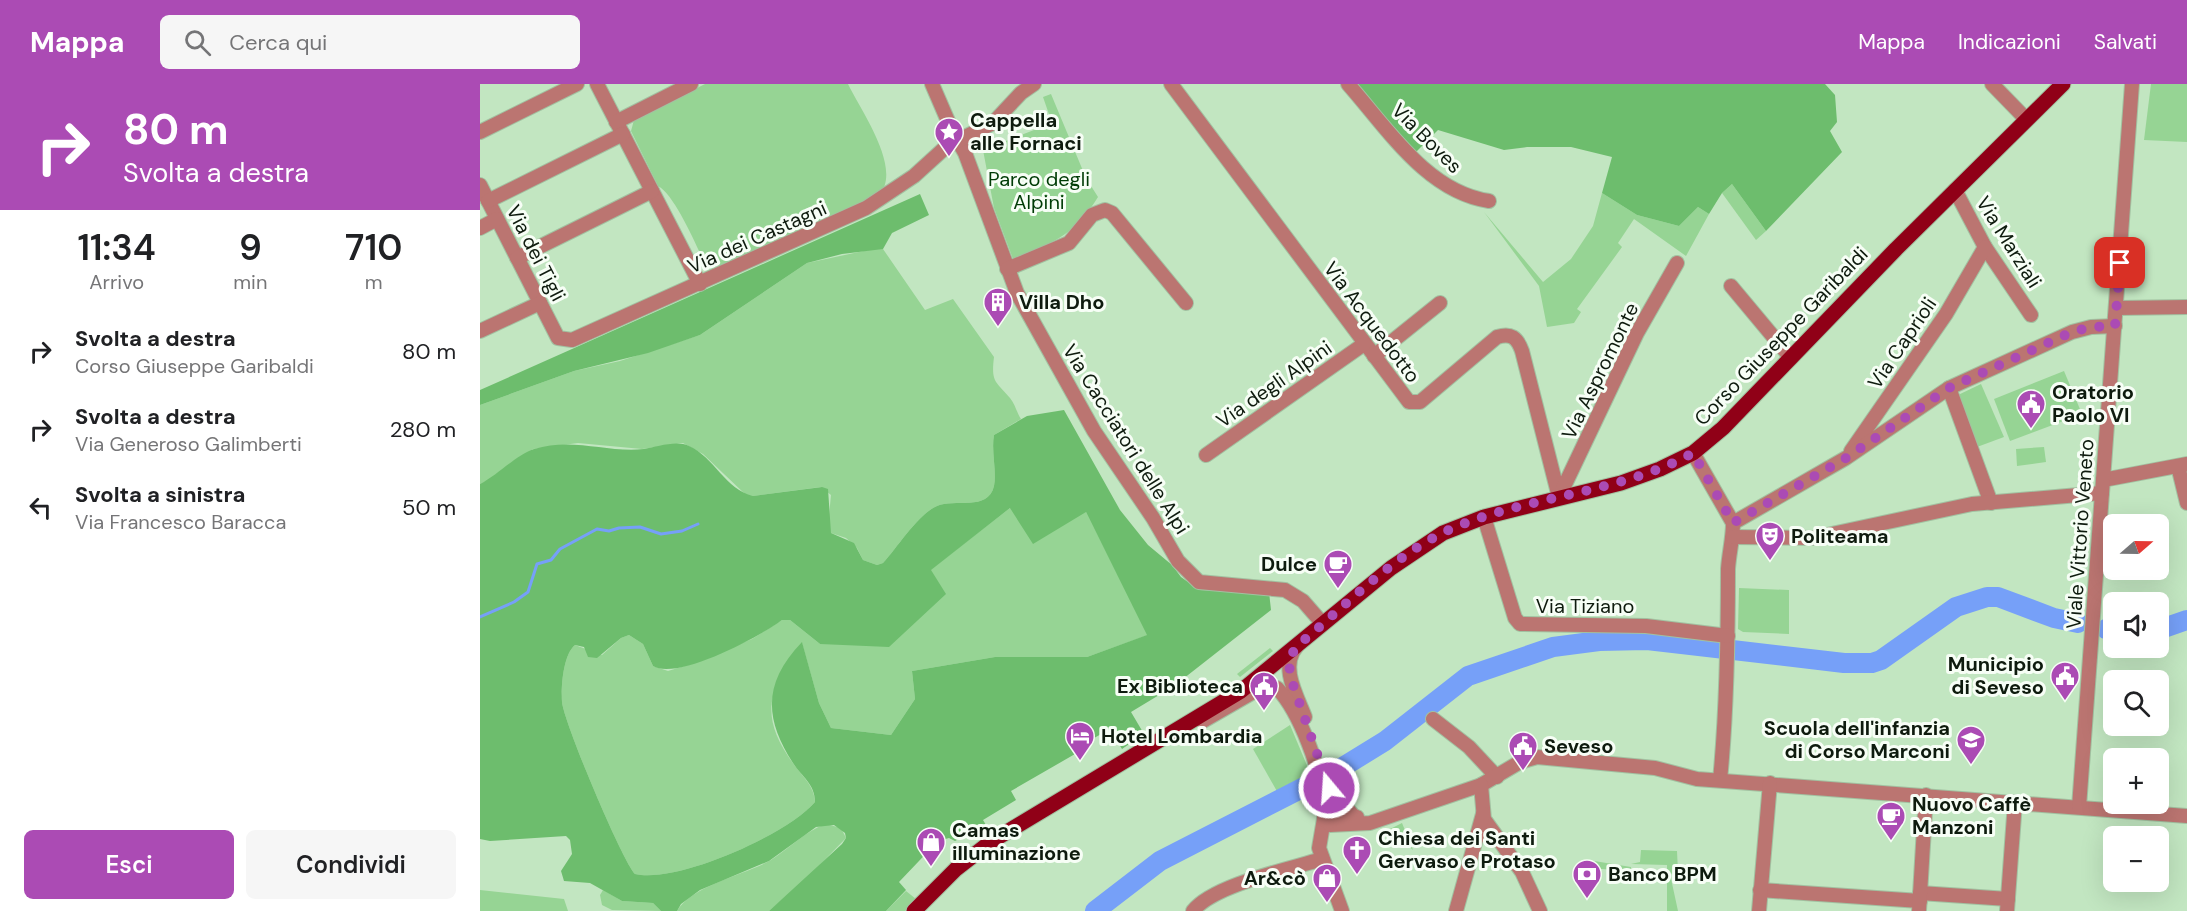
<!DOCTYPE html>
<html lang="it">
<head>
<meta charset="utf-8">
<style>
  :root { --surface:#fff; --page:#f6f6f6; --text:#202124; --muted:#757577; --accent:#ab4bb4 }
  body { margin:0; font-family:"DM Sans",sans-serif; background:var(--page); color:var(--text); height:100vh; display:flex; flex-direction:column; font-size:22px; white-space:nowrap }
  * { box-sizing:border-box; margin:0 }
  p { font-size:20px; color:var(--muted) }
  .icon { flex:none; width:33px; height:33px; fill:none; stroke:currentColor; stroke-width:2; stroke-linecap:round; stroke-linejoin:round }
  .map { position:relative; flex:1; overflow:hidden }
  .details { display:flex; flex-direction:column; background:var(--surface); width:480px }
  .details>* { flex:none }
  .guide { background:#ab4bb4; color:#fff; overflow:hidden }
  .needle { width:39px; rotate:70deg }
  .fabs { position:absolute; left:1623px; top:430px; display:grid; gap:12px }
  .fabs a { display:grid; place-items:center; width:66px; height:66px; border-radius:9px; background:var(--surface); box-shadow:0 6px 24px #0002; font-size:30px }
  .pin { position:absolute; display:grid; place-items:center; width:51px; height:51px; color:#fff; margin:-26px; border-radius:12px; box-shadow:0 3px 9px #0006 }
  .me { position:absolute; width:66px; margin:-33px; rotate:342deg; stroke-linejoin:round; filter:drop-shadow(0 0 4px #0008) }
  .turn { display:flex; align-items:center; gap:21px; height:126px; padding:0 24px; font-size:27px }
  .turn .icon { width:78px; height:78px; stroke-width:2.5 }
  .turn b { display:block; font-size:42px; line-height:51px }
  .eta { display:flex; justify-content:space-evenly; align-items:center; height:102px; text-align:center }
  .eta b { font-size:36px; font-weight:600; line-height:42px }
  .button { display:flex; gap:12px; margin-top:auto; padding:12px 24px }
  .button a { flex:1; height:69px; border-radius:9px; background:var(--accent); color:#fff; font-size:24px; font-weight:600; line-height:69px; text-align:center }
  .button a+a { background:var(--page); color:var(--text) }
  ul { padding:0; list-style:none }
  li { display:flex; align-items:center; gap:18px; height:78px; padding:0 24px }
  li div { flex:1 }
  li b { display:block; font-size:22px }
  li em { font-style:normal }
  header { display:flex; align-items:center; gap:36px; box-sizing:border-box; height:84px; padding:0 30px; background:var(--accent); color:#fff }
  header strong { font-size:28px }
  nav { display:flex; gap:33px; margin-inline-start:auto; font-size:21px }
  .search { width:420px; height:54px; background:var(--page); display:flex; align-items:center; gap:15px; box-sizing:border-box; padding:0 21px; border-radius:9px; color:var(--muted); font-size:22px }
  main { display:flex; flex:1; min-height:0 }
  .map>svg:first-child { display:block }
  .green { fill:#96d494 }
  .forest { fill:#6dbd6d; fill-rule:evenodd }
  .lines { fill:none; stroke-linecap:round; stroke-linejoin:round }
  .stream { stroke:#76a0f8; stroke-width:3 }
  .river { stroke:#76a0f8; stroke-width:20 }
  .minor-casing { stroke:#a2c1a1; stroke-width:16 }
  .major-casing { stroke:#a2c1a1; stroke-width:17 }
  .minor { stroke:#bb7571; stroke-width:14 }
  .major { stroke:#900017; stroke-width:15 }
  .route { stroke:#ab4bb4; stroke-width:10; stroke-dasharray:0 18 }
  .labels { text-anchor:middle; stroke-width:6; stroke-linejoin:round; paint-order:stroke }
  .poi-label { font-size:20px; font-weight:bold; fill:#0e1b0e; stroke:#f7fef6; text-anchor:start }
  .street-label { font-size:20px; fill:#0e1b0e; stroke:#f7fef6 }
  .park-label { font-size:20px; fill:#003c06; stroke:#f7fef6 }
</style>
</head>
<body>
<header>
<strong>Mappa</strong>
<div class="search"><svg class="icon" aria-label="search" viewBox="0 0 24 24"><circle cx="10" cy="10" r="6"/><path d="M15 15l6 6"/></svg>Cerca qui</div>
<nav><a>Mappa</a><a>Indicazioni</a><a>Salvati</a></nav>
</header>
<main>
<section class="details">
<div class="guide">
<div class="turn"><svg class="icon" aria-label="right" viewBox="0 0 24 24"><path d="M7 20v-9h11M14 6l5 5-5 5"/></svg><div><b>80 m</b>Svolta a destra</div></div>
</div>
<div class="eta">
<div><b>11:34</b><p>Arrivo</p></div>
<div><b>9</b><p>min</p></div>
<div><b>710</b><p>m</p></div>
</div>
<ul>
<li><svg class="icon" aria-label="right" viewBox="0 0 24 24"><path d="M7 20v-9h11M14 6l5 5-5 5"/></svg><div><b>Svolta a destra</b><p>Corso Giuseppe Garibaldi</p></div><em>80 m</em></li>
<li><svg class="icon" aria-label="right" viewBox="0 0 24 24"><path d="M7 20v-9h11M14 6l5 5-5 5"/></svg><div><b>Svolta a destra</b><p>Via Generoso Galimberti</p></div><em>280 m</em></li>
<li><svg class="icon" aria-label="left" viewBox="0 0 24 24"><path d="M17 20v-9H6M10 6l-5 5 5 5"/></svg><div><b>Svolta a sinistra</b><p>Via Francesco Baracca</p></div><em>50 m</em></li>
</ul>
<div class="button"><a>Esci</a><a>Condividi</a></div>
</section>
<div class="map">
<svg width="1707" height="827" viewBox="0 0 1707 827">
  <rect width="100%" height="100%" fill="#c2e6c1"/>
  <g class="green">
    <path d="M225,0H368C381,27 423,85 399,111L236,186L226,182C216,161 195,111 178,102L151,47L154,36Z"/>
    <polygon points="1671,0 1707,0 1707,58 1664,56"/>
    <path d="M571,10L606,94L618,113C593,153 575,157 533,175L514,124L503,66L572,39L563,13Z"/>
    <polygon points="1252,100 1286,147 1276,156 1242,109"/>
    <polygon points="1122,109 1157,131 1199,142 1218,123 1229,130 1206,172 1154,135 1138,159 1142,163 1097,225 1101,228 1094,239 1067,243 1059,202 1004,128 1063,198 1091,175 1113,142"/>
    <path d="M393,165H403L445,226L473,215L514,273C511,298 515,297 530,314C535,320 537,329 541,335L514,351C511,367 517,388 514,402C508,428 474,414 457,422C439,429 417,464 403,479L397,481L383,476L377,464L366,454L351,449L348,442L351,411L341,403L273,412L266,411L223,370L203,359L162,365L98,359L53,365L15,393L0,400V321L94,287L140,277L220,251L327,179Z"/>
    <polygon points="1584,287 1602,330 1530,357 1514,315"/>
    <polygon points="1501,300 1524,353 1497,363 1478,311"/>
    <polygon points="1564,363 1566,378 1537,382 1536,365"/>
    <path d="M530,424L606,428L668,551L607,573H515L432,587L435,615L411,651L351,644L339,619L322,559C289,606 277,631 315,682C324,694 334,702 335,718C308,750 197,800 155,790C142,776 84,639 82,618C81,603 83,571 95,561L122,571L141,554L149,551L163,560L173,582L188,587L211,580L272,555L302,536H310L340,560L450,486Z"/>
    <polygon points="1259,504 1309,506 1309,550 1263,548 1258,545"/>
    <polygon points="790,564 793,567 760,593 757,590"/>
    <polygon points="810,641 831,691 798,709 773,665"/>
    <polygon points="922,739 933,766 913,748 906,753 910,745"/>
    <path d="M346,740L361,744L366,754L325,796L289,827H197C212,801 265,791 291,776C310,764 325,747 346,740Z"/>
    <polygon points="1161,766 1197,767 1198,788 1190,790 1198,827 1187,827 1187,781 1151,780 1160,778"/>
    <polygon points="1108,776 1151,783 1151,787 1107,784"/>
    <polygon points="0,806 84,815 88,827 0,827"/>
    <polygon points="123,806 142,817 173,819 181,827 132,826 122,821 120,811"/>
    <polygon points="426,807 436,815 425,827 406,827"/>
  </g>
  <g class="forest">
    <polygon points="876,0 1345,0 1355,11 1357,38 1350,47 1362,68 1286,147 1252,100 1242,109 1229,130 1218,123 1199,142 1157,131 1122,109 1132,73 1091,63 1047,63 1024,66 958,46 936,68"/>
    <polygon points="440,110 449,131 412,149 403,165 362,170 327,179 220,251 168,269 94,287 0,321 0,306"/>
    <path d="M584,326L640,426L668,461L692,481L701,493L719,506L789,508L791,526L694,602L651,628L664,650L642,665L630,645L593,666L595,670L531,707L536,716L503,736L506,741L475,757L469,754L458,757L419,798L426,806L406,827H289L362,760L366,754L365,749L354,741L336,743L289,777L220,806L201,820L197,827H181L173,819L142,817L110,799L84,797L81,787L92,770L90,756L86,752L10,757L0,755V400C18,391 36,371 54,365C93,353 127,369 164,365C177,363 196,356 209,362C234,373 246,406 273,412L342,403L348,405L351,449L374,459L383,476L397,481L403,479C417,464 439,429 457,422C474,414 508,428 514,402C517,388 511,367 514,351L547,332ZM530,424L553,460L606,428L667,551L607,573H515L432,587L435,615L411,651L351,644L339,619L322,558C283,599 284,634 313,679C322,693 335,700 335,718C308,750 197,800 155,790C142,776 84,639 82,618C81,603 83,571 95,561L104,563L108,573L117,574L141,554L149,551L163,560L173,582C197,597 281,552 302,536H310L340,560L409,563L466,510L451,486Z"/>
  </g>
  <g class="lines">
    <polyline class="stream" points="0,533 34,518 48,508 57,480 71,476 80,465 117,445 129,447 139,444 160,443 181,450 202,447 218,440"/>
    <g class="river">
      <polyline points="1626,545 1634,546"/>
      <polyline points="1678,546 1707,536"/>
      <polyline points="853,689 905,657 988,592 1073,563 1119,557 1167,556 1364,579 1392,579 1401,576 1476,523 1507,513 1518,513 1574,534 1598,539"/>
      <polyline points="615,827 680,777 834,698"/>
    </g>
    <g class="minor-casing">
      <g id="minor">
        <polyline points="117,0 220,200"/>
        <polyline points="452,0 471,44 485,69 537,209 614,347 673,434 698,477 719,498 805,506 823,517 843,540"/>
        <path d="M691,0L929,318H940L1017,253C1031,249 1037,253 1042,267L1079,413"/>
        <path d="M868,0C907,44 947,108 1009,117"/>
        <polyline points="1512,0 1546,35"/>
        <polyline points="136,38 211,0"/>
        <polyline points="0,48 97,0"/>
        <polyline points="0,101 78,254 92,256 386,124 434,92 467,62 513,39 541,9 554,0"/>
        <polyline points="1475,106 1505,163 1551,231"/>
        <polyline points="8,117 143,50"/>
        <polyline points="0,144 17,135"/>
        <polyline points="37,174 172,107"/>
        <polyline points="527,185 589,159 612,131 625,126 632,129 706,219"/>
        <polyline points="1251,202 1311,274"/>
        <polyline points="1637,224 1707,223"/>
        <polyline points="0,247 60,219"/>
        <polyline points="894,272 960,219"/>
        <polyline points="1469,304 1511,419"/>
        <polyline points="1371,367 1466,230 1505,163"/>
        <path d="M1213,369L1253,439C1253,455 1249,469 1248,485C1248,555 1247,626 1240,696"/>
        <polyline points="726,371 884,260"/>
        <polyline points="1698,382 1707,419"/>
        <polyline points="1623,396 1707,380"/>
        <polyline points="1079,413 1157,249 1197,179"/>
        <polyline points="1004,433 1035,534 1040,540 1166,542 1248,552"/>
        <polyline points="1253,439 1366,374 1469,304 1592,248 1611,243 1635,242"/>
        <polyline points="1253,453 1333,454 1492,420 1622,409"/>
        <path d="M817,562C799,582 817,612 825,633"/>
        <polyline points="953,635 989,663 1017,693"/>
        <path d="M723,637L782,603L797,604C821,629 841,688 846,723"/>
        <polyline points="846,691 856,713 873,731"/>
        <polyline points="1001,701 1040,678 1057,673 1175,684 1217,695 1707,732"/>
        <polyline points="1599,723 1652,0"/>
        <polyline points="845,729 839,764 862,827"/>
        <polyline points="877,733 851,727 846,730 844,734 850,741 890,739 1001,701 1004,735 1042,788 1060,827"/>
        <polyline points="1280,806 1440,817"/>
        <polyline points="1440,809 1528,815"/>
        <path d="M713,827C733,801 810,785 842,775"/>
        <polyline points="976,827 1003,730"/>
        <polyline points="1279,827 1290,699"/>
        <polyline points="1439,827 1446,711"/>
        <polyline points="1527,827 1535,718"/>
      </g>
    </g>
    <g class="major-casing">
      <polyline id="major" points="434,827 476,785 512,757 761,607 911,484 963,449 1004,433 1141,399 1180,385 1213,369 1243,344 1416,165 1583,0"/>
    </g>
    <use href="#minor" class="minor"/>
    <use href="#major" class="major"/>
  </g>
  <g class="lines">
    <path class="route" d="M849,704L810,592L809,574L818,561C868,520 917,467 978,442C1055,411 1140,409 1213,369L1253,439L1366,374L1469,304L1592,248L1611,243L1635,242L1640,179"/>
  </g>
  <defs>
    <g id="sight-pin" transform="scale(1.5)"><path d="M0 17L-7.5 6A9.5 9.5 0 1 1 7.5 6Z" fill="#ab4bb4" stroke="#f7fef6"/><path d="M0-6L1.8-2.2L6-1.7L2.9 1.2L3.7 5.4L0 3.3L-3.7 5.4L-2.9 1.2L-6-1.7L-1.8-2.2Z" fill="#fff"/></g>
    <g id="building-pin" transform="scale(1.5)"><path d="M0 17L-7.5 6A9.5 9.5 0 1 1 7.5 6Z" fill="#ab4bb4" stroke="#f7fef6"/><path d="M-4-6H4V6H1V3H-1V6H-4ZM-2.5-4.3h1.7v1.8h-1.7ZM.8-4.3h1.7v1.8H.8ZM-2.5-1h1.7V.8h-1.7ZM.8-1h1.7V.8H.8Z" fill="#fff"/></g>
    <g id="civic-pin" transform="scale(1.5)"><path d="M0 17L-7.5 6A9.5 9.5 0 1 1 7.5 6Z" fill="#ab4bb4" stroke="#f7fef6"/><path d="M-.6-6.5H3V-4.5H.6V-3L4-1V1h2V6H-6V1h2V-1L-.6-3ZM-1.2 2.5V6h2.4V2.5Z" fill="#fff"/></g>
    <g id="theatre-pin" transform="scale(1.5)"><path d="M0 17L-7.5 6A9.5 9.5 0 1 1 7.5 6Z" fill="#ab4bb4" stroke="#f7fef6"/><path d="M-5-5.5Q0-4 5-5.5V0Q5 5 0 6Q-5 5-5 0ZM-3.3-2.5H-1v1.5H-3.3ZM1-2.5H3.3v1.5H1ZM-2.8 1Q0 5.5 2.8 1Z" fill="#fff"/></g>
    <g id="cafe-pin" transform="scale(1.5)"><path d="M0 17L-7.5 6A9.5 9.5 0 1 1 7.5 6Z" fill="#ab4bb4" stroke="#f7fef6"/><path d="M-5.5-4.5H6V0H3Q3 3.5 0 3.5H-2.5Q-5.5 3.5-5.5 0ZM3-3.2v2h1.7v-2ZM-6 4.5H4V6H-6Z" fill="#fff"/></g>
    <g id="hotel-pin" transform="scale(1.5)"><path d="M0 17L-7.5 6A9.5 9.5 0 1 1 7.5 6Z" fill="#ab4bb4" stroke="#f7fef6"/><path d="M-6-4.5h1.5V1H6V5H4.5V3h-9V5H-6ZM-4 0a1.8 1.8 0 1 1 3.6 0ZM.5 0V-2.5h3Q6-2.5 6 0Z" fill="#fff"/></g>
    <g id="school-pin" transform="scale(1.5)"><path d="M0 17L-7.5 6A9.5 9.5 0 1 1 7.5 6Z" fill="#ab4bb4" stroke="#f7fef6"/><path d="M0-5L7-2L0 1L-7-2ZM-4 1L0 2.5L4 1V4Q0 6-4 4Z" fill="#fff"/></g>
    <g id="shop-pin" transform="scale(1.5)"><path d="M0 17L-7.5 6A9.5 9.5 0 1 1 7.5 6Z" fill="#ab4bb4" stroke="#f7fef6"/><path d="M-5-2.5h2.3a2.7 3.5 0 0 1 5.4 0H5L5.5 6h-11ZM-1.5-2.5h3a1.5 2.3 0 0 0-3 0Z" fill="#fff"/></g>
    <g id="church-pin" transform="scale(1.5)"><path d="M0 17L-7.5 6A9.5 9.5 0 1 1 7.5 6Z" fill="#ab4bb4" stroke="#f7fef6"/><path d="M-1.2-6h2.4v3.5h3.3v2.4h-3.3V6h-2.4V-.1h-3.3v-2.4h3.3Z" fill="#fff"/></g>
    <g id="bank-pin" transform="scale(1.5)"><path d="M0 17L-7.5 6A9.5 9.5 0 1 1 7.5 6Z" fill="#ab4bb4" stroke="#f7fef6"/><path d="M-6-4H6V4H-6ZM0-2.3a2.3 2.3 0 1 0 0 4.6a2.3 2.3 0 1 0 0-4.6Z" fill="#fff"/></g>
  </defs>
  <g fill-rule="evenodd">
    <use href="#sight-pin" x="469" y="48"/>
    <use href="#building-pin" x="518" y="218"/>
    <use href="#civic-pin" x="1551" y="320"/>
    <use href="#theatre-pin" x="1290" y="452"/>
    <use href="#cafe-pin" x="858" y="480"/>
    <use href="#civic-pin" x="1585" y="592"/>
    <use href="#civic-pin" x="784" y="602"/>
    <use href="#hotel-pin" x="600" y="652"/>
    <use href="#school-pin" x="1491" y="656"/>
    <use href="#civic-pin" x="1043" y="662"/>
    <use href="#cafe-pin" x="1411" y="732"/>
    <use href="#shop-pin" x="451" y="758"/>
    <use href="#church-pin" x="877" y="766"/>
    <use href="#bank-pin" x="1107" y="790"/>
    <use href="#shop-pin" x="847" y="794"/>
  </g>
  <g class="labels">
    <g class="poi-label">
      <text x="490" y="43">Cappella<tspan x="490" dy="23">alle Fornaci</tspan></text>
      <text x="539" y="225">Villa Dho</text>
      <text x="1572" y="315">Oratorio<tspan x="1572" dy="23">Paolo VI</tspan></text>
      <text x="1311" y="459">Politeama</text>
      <text x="837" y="487" text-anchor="end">Dulce</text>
      <text x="1564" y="587" text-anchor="end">Municipio<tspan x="1564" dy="23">di Seveso</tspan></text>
      <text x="763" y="609" text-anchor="end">Ex Biblioteca</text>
      <text x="1470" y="651" text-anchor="end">Scuola dell'infanzia<tspan x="1470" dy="23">di Corso Marconi</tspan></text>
      <text x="621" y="659">Hotel Lombardia</text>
      <text x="1064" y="669">Seveso</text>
      <text x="1432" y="727">Nuovo Caffè<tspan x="1432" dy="23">Manzoni</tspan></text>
      <text x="472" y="753">Camas<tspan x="472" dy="23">illuminazione</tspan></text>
      <text x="898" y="761">Chiesa dei Santi<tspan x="898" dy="23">Gervaso e Protaso</tspan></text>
      <text x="1128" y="797">Banco BPM</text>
      <text x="826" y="801" text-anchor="end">Ar&amp;cò</text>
    </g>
    <g class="street-label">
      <text transform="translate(947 54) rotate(45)" y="7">Via Boves</text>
      <text transform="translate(277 153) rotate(-24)" y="7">Via dei Castagni</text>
      <text transform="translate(1529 158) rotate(58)" y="7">Via Marziali</text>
      <text transform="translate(56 169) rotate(63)" y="7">Via dei Tigli</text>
      <text transform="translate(892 238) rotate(53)" y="7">Via Acquedotto</text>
      <text transform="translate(1301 252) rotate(-46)" y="7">Corso Giuseppe Garibaldi</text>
      <text transform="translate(1422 259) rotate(-56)" y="7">Via Caprioli</text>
      <text transform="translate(1120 287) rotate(-64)" y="7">Via Aspromonte</text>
      <text transform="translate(794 300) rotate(-35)" y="7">Via degli Alpini</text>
      <text transform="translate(646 355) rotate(58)" y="7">Via Cacciatori delle Alpi</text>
      <text transform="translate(1600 450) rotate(-86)" y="7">Viale Vittorio Veneto</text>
      <text x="1105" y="529">Via Tiziano</text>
    </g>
    <g class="park-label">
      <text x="559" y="102">Parco degli<tspan x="559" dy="23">Alpini</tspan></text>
    </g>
  </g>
</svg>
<div class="fabs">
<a><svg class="needle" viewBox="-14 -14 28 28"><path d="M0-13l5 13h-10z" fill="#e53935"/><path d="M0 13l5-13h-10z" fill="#757577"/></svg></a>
<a><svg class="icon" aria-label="sound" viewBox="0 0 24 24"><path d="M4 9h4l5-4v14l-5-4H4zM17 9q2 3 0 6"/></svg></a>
<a><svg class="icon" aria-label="search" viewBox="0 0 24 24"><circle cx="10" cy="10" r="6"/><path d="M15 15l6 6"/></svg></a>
<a>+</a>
<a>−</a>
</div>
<div class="pin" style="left:1640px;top:179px;background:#d93025"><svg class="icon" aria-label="arrive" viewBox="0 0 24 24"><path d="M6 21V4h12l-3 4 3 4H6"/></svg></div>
<svg class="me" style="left:849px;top:704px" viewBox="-20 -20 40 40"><circle r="17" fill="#ab4bb4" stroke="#fff" stroke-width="3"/><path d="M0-11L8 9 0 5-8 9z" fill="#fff"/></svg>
</div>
</main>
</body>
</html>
